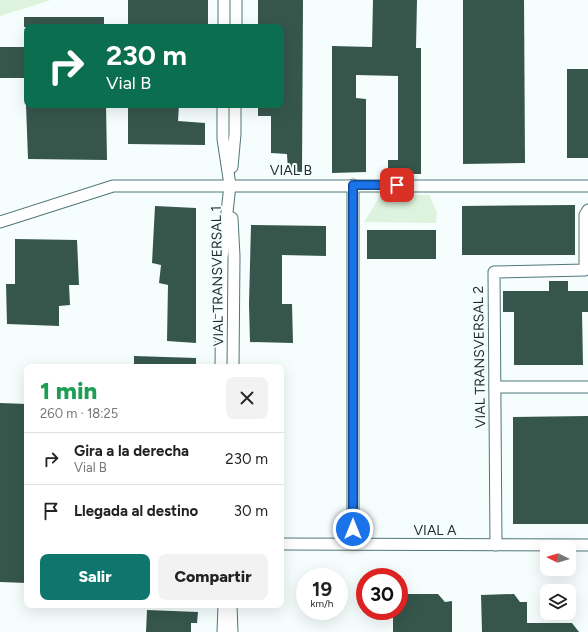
<!DOCTYPE html>
<html lang="es">
<head>
<meta charset="utf-8">
<style>
  :root { --surface:#fff; --page:#f2f2f2; --text:#222; --muted:#767676; --line:#e0e0e0; --accent:#0f766e }
  body { margin:0; font-family:Figtree,sans-serif; background:var(--page); color:var(--text); height:100vh; display:flex; flex-direction:column; font-size:15px; white-space:nowrap }
  * { box-sizing:border-box; margin:0 }
  p { font-size:13px; color:var(--muted) }
  .icon { flex:none; width:22px; height:22px; fill:none; stroke:currentColor; stroke-width:2; stroke-linecap:round; stroke-linejoin:round }
  .map { position:relative; flex:1; overflow:hidden }
  .panel { position:absolute; left:24px; top:364px; width:260px; height:244px; display:flex; flex-direction:column; background:var(--surface); border-radius:8px; box-shadow:0 4px 16px #0002 }
  .panel>* { flex:none }
  .hud { position:absolute; left:24px; top:24px; width:260px; height:84px; border-radius:8px; box-shadow:0 4px 16px #0002; background:#0b6e4f; color:#fff; overflow:hidden }
  .needle { width:26px; rotate:275deg }
  .tools { position:absolute; left:540px; top:540px; display:grid; gap:8px }
  .tools a { display:grid; place-items:center; width:36px; height:36px; border-radius:8px; background:var(--surface); box-shadow:0 4px 16px #0002; font-size:20px }
  .speed { position:absolute; left:296px; top:568px; display:flex; gap:8px; font-size:20px; font-weight:700; text-align:center }
  .speed>* { display:grid; place-content:center; width:52px; height:52px; border-radius:50%; background:var(--surface); box-shadow:0 4px 16px #0002; line-height:1 }
  .speed small { font-size:10px; font-weight:400 }
  .speed .limit { border:6px solid #d22; background:#fff; color:#111 }
  .pin { position:absolute; display:grid; place-items:center; width:34px; height:34px; color:#fff; margin:-17px; border-radius:8px; box-shadow:0 2px 6px #0006 }
  .me { position:absolute; width:44px; margin:-22px; rotate:0deg; stroke-linejoin:round; filter:drop-shadow(0 0 3px #0008) }
  .turn { display:flex; align-items:center; gap:14px; height:84px; padding:0 16px; font-size:18px }
  .turn .icon { width:52px; height:52px; stroke-width:2.5 }
  .turn b { display:block; font-size:28px; line-height:34px }
  .round { display:grid; place-items:center; flex:none; width:42px; height:42px; border-radius:8px; background:var(--page) }
  .head { display:flex; align-items:center; justify-content:space-between; height:68px; padding:0 16px }
  h1 { font-size:24px; font-weight:800; line-height:30px; color:#1e9e55 }
  .cta { display:flex; gap:8px; margin-top:auto; padding:8px 16px }
  .cta a { flex:1; height:46px; border-radius:8px; background:var(--accent); color:#fff; font-size:16px; font-weight:800; line-height:46px; text-align:center }
  .cta a+a { background:var(--page); color:var(--text) }
  ul { padding:0; list-style:none }
  li { display:flex; align-items:center; gap:12px; height:52px; padding:0 16px; border-top:1px solid var(--line) }
  li div { flex:1 }
  li b { display:block; font-size:15px }
  li em { font-style:normal }
  .map>svg:first-child { display:block }
  .green { fill:#def3de }
  .building { fill:#36564c }
  .lines { fill:none; stroke-linecap:round; stroke-linejoin:round }
  .minor-casing { stroke:#507678; stroke-width:13 }
  .minor { stroke:#fff; stroke-width:11 }
  .route-casing { stroke:#114b97; stroke-width:10 }
  .route { stroke:#1a73e8; stroke-width:7 }
  .labels { text-anchor:middle; stroke-width:4; stroke-linejoin:round; paint-order:stroke }
  .street-label { font-size:14px; fill:#1d2d2e; stroke:#f5fdfd }
</style>
</head>
<body>
<div class="map">
<svg width="588" height="632" viewBox="0 0 588 632">
  <rect width="100%" height="100%" fill="#f5fdfd"/>
  <g class="green">
    <polygon points="0,0 51,0 0,16"/>
    <polygon points="381,195 429,195 437,212 436,223 364,222"/>
  </g>
  <g class="building">
    <rect x="128" y="0" width="80" height="27"/>
    <polygon points="258,0 303,0 302,172 288,171 287,154 271,153 271,116 258,116 258,105 281,105 281,27 258,27"/>
    <polygon points="373,0 417,0 416,48 421,48 421,174 388,174 388,160 398,160 398,76 356,75 356,98 366,99 366,172 332,173 332,46 372,47"/>
    <polygon points="463,0 524,0 525,163 463,164"/>
    <rect x="24" y="17" width="80" height="10"/>
    <rect x="0" y="47" width="27" height="31"/>
    <rect x="567" y="69" width="21" height="89"/>
    <polygon points="26,105 106,105 107,160 28,159"/>
    <polygon points="128,105 179,105 178,121 205,123 205,145 128,144"/>
    <polygon points="575,205 575,255 462,255 462,206"/>
    <polygon points="155,206 196,208 196,343 167,341 168,285 159,283 161,265 152,263"/>
    <polygon points="251,225 326,226 326,256 282,255 282,304 292,304 293,343 250,342 249,304"/>
    <rect x="367" y="230" width="69" height="29"/>
    <polygon points="15,239 77,240 79,285 69,285 70,305 59,306 59,326 7,324 6,284 15,284"/>
    <polygon points="549,281 568,281 568,291 588,291 588,312 582,312 583,365 514,365 514,312 503,312 503,291 549,291"/>
    <polygon points="134,356 196,358 196,367 134,367"/>
    <polygon points="0,403 27,404 27,583 0,582"/>
    <polygon points="588,416 588,524 513,524 513,417"/>
    <polygon points="399,594 438,594 445,602 452,601 452,632 393,632 393,611 399,611"/>
    <polygon points="514,594 520,602 527,602 527,623 572,623 579,632 482,632 481,595"/>
    <polygon points="147,610 198,612 197,623 191,623 191,632 146,632"/>
  </g>
  <g class="lines">
    <g class="minor-casing">
      <g id="minor">
        <polyline points="224,27 224,0"/>
        <polyline points="236,27 236,0"/>
        <polyline points="232,167 235,134 235,105"/>
        <polyline points="353,185 353,544"/>
        <polyline points="232,218 234,256 233,367"/>
        <polyline points="0,222 113,186 588,186"/>
        <polyline points="221,367 222,258 230,185 223,139 223,105"/>
        <polyline points="495,387 588,387"/>
        <polyline points="281,544 588,545"/>
        <polyline points="496,545 494,272 585,270 585,215 588,210"/>
        <polyline points="231,605 232,632"/>
        <polyline points="223,632 224,605"/>
      </g>
    </g>
    <use href="#minor" class="minor"/>
  </g>
  <g class="lines">
    <g class="route-casing">
      <polyline id="route" points="353,529 353,185 397,185"/>
    </g>
    <use href="#route" class="route"/>
  </g>
  <g class="labels">
    <g class="street-label">
      <text x="291" y="175">VIAL B</text>
      <text transform="translate(217 276) rotate(-91)" y="5">VIAL TRANSVERSAL 1</text>
      <text transform="translate(479 357) rotate(-91)" y="5">VIAL TRANSVERSAL 2</text>
      <text x="435" y="535">VIAL A</text>
    </g>
  </g>
</svg>
<div class="tools">
<a><svg class="needle" viewBox="-14 -14 28 28"><path d="M0-13l5 13h-10z" fill="#e53935"/><path d="M0 13l5-13h-10z" fill="#767676"/></svg></a>
<a><svg class="icon" aria-label="layers" viewBox="0 0 24 24"><path d="M12 4l9 5-9 5-9-5zM3 14l9 5 9-5"/></svg></a>
</div>
<div class="speed"><div>19<small>km/h</small></div><div class="limit">30</div></div>
<div class="pin" style="left:397px;top:185px;background:#d93025"><svg class="icon" aria-label="arrive" viewBox="0 0 24 24"><path d="M6 21V4h12l-3 4 3 4H6"/></svg></div>
<svg class="me" style="left:353px;top:529px" viewBox="-20 -20 40 40"><circle r="17" fill="#1a73e8" stroke="#fff" stroke-width="3"/><path d="M0-11L8 9 0 5-8 9z" fill="#fff"/></svg>
<div class="hud">
<div class="turn"><svg class="icon" aria-label="right" viewBox="0 0 24 24"><path d="M7 20v-9h11M14 6l5 5-5 5"/></svg><div><b>230 m</b>Vial B</div></div>
</div>
<section class="panel">
<div class="head"><div><h1>1 min</h1><p>260 m · 18:25</p></div><a class="round"><svg class="icon" aria-label="close" viewBox="0 0 24 24"><path d="M6 6l12 12M18 6L6 18"/></svg></a></div>
<ul>
<li><svg class="icon" aria-label="right" viewBox="0 0 24 24"><path d="M7 20v-9h11M14 6l5 5-5 5"/></svg><div><b>Gira a la derecha</b><p>Vial B</p></div><em>230 m</em></li>
<li><svg class="icon" aria-label="arrive" viewBox="0 0 24 24"><path d="M6 21V4h12l-3 4 3 4H6"/></svg><div><b>Llegada al destino</b></div><em>30 m</em></li>
</ul>
<div class="cta"><a>Salir</a><a>Compartir</a></div>
</section>
</div>
</body>
</html>
